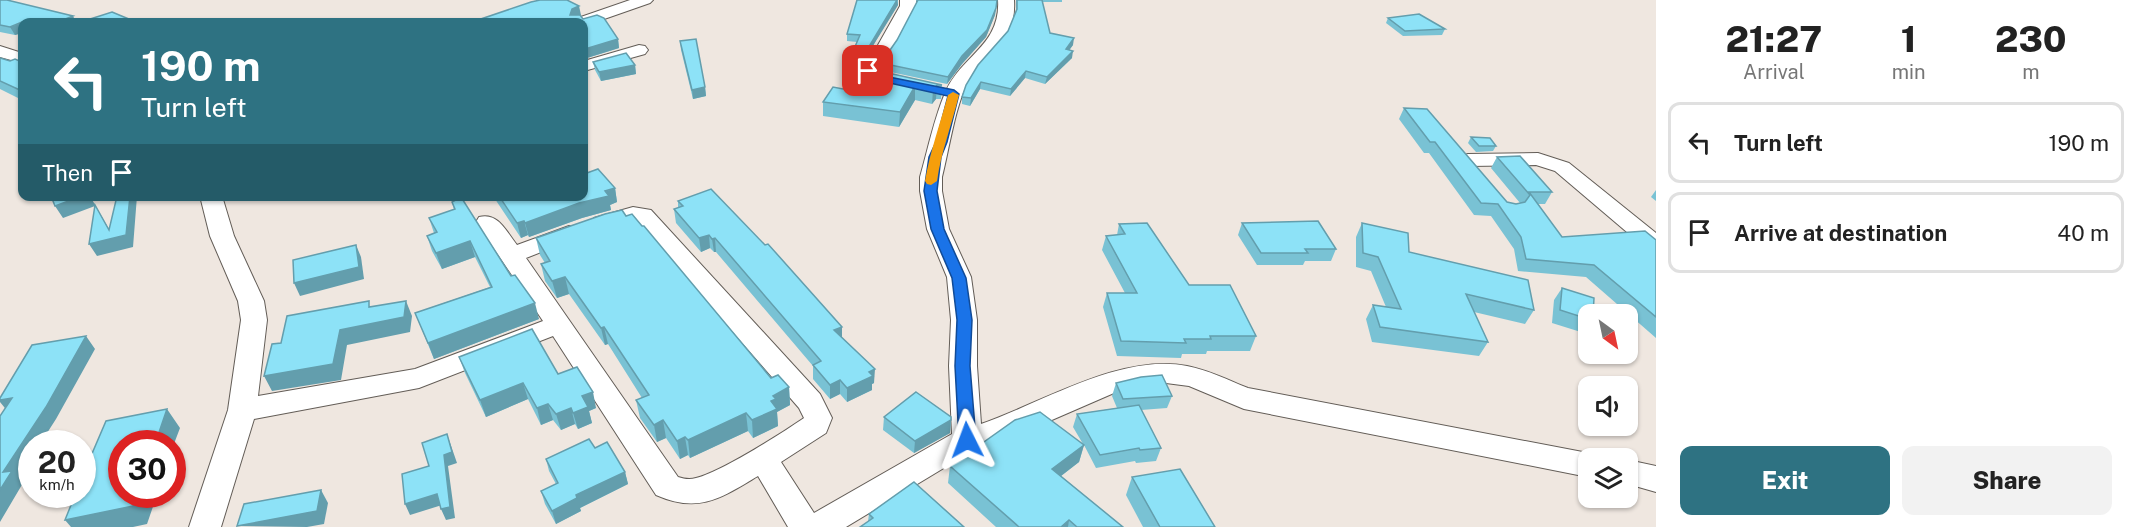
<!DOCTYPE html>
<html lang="en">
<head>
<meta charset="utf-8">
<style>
  :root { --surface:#fff; --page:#f2f2f2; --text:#222; --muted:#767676; --line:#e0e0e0; --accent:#2e7282 }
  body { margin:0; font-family:"Public Sans",sans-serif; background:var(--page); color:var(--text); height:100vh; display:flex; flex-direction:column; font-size:22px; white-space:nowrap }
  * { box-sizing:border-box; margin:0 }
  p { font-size:20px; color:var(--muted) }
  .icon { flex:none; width:33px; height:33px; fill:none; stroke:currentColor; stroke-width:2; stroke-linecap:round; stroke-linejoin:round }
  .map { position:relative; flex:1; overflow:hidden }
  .panel { display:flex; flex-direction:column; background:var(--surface); width:480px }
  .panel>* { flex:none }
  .banner { position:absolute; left:18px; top:18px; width:570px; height:183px; border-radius:12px; box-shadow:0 2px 4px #0004; background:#2e7282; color:#fff; overflow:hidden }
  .needle { width:39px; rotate:147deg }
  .buttons { position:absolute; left:1578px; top:304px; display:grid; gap:12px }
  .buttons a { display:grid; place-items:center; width:60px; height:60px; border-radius:12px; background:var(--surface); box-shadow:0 2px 4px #0004; font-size:30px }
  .speed { position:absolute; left:18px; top:430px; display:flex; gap:12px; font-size:30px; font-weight:700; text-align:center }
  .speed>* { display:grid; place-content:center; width:78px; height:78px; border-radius:50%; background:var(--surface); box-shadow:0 2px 4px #0004; line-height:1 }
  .speed small { font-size:15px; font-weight:400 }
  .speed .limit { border:9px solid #d22; background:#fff; color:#111 }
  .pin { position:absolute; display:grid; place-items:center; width:51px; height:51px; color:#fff; margin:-26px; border-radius:12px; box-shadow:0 3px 9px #0006 }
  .me { position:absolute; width:66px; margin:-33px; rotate:357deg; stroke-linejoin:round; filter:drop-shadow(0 0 4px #0008) }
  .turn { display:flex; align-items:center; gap:21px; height:126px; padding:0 24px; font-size:27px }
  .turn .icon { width:78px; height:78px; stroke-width:2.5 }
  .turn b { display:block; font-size:42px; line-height:51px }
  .then { display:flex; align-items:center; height:57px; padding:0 24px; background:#0003; gap:12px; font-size:22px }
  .eta { display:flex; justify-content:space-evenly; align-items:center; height:102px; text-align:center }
  .eta b { font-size:36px; font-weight:800; line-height:42px }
  .button { display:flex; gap:12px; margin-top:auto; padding:12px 24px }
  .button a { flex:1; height:69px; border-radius:12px; background:var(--accent); color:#fff; font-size:24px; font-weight:800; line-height:69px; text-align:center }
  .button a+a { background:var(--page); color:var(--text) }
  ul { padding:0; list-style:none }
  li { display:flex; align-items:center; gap:18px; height:81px; margin:0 12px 9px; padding:0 12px; border:3px solid var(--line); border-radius:12px }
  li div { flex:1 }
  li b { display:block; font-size:22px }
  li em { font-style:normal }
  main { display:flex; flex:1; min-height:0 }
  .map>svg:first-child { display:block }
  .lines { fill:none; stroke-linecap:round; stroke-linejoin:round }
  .street-casing { stroke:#635d57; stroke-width:2 }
  .street { fill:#fff; fill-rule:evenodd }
  .wall { fill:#79c2d4 }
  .shaded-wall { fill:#639ead }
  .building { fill:#8de2f7; stroke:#639ead; stroke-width:1.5 }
  .route { fill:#1a73e8; stroke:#114b97; stroke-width:1.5 }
  .slow { fill:#f59e0b }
</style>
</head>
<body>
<main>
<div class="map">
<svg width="1656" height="527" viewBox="0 0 1656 527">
  <rect width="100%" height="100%" fill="#efe7e0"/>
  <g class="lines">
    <g class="street-casing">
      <g id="street">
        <polygon points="630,0 653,0 650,3 587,25 584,26 584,22 573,22 575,19"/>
        <path d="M900,0H916V6L895,46L878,70L899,77L902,81L899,85C886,88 867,83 859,71L878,45L900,6Z"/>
        <path d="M998,0H1014C1017,44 986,50 968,82C955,106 949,150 942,177V191L949,229L971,277L977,320V366L981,424C1042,403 1121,353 1187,366C1208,370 1228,380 1248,388L1588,453L1600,459H1588V477L1244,409L1189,386L1166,383L1146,385L1114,393L1038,426L977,448L846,527H788L758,476C721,498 699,514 656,495L553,336L419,388L254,419L221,527H189L228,410L241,320L238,301L210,236L200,196H222L234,236L264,301L267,320L258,396L415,369L543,321L476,222L479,217C498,212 506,231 517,245L569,226L577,228L581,233L577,238L526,258L678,477C684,479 690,480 696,478C721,472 782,433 804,418L799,408L636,221L602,230L594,228L591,223L594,218L633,207L651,210L820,394L832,418L826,433L781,462L814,513L952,434L949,366L951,320L947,277L927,229L920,191V177C928,149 934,119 945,93C961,55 1001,46 998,0Z"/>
        <polygon points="639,45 645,46 648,50 645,54 584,71 584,61"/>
        <polygon points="0,46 22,53 22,63 0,57"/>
        <polygon points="1538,153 1569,163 1656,233 1656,252 1648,250 1555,171 1536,165 1468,166 1461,164 1458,160 1461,156 1468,154"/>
        <polygon points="1628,460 1656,466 1656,492 1628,484"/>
      </g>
    </g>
    <use href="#street" class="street"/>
  </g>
  <g class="wall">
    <polygon points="0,0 22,22 22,33 15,35 0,32"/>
    <polygon points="857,0 898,0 898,5 866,57 854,56 854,49 857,42 847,41 847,34"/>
    <polygon points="916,0 997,0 995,15 986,37 962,64 947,84 881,70 881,63 897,40 917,3"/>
    <polygon points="1016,0 1062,0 1062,2 1042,2 1050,33 1073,45 1069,50 1072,58 1045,84 1025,78 1010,96 980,89 970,106 962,104 962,97 1008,31 1016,11"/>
    <polygon points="579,15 583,19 618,39 619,48 587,58 584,54 584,22 476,22 475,21 581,15"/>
    <polygon points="1388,18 1445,29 1442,35 1403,36 1386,23"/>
    <polygon points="680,41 705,87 706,96 693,99 681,50"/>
    <polygon points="0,58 10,61 22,62 22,100 0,89"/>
    <polygon points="593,62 635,65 636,74 601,81 595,70"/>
    <polygon points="942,85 941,99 936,99 932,104 915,100 899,127 823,116 823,102 843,89"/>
    <polygon points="1404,108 1507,202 1516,204 1520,203 1491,168 1497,157 1552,192 1545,204 1538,204 1562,237 1656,240 1656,338 1586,277 1518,271 1514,249 1491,216 1474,215 1429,153 1424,153 1399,119"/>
    <polygon points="1471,137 1496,146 1493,151 1476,152 1468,143"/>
    <polygon points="615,188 617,202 610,205 611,210 582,218 529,237 528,235 521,238 493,196 584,196"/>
    <polygon points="1656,190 1656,201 1651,197"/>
    <polygon points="678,201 842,338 874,383 872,384 872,390 847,402 840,394 830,399 813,379 813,366 716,252 714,252 710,248 701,252 676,223 674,209 678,208"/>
    <polygon points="452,202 539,319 434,359 415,313 490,287 475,257 442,269 432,251 427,236 434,233 429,218 454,210"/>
    <polygon points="1242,223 1336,249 1331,261 1305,261 1303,265 1257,265 1238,235"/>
    <polygon points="1362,223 1409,252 1534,310 1525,324 1474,312 1488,342 1479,356 1372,342 1366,319 1373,305 1386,307 1371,271 1356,267 1356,237"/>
    <polygon points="1119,224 1189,285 1256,336 1250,351 1207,351 1206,354 1182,354 1181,358 1117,356 1103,307 1107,293 1125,293 1102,250 1106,236 1117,235"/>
    <polygon points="536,238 771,378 789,387 790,405 777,412 778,426 753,438 748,431 690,458 688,455 680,459 666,438 657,442 640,418 636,400 642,398 608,344 605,345 569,294 557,298 545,281 541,264 545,263 540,255"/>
    <polygon points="1562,288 1588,315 1588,327 1584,333 1552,323 1554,300"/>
    <polygon points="459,357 558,374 596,408 589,411 592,423 578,429 575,424 561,430 553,420 541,425 528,399 486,417 465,373"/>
    <polygon points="1116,383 1172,396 1167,408 1141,410 1161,448 1156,461 1136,463 1135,461 1096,468 1084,445 1079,462 1061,476 1123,527 996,527 948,483 950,466 1083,444 1073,427 1077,414 1117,408 1112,396"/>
    <polygon points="884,417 951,420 950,433 914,453 883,430"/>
    <polygon points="595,448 625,472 628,484 580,508 581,511 556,524 545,504 541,491 556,484 549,471 546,459"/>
    <polygon points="1132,477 1215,527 1143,527 1126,495"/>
    <polygon points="869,514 964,527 868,521"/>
  </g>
  <g class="shaded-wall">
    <polygon points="897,0 898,5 866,57 867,50"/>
    <polygon points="579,6 581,15 573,18 570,15 572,9"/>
    <polygon points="996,8 995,15 986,37 962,64 947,84 948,77"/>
    <polygon points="73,16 76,22 58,22"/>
    <polygon points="22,23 22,33 15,35 10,27"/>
    <polygon points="1074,38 1073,45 1065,56 1066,49"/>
    <polygon points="618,39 619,48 587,58 585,49"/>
    <polygon points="1073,51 1072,58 1045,84 1047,77"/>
    <polygon points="635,65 636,74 601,81 599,72"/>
    <polygon points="1026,71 1025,78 1010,96 1011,89"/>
    <polygon points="981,82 980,89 970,106 971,98"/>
    <polygon points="937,85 936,99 932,104 933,90"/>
    <polygon points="915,86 915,100 899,127 900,112"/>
    <polygon points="705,87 706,96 693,99 692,90"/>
    <polygon points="615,188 617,202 610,205 611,210 582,218 529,237 525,223"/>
    <polygon points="82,196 90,196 114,238 130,196 137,196 133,247 97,256 89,244 95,206 63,218 55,206"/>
    <polygon points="524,221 528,235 521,238 517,223"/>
    <polygon points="709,235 710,248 701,252 699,238"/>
    <polygon points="715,238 716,252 714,252 712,239"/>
    <polygon points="470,241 475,257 442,269 436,253"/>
    <polygon points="356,245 361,257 364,279 300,296 294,283"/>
    <polygon points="565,277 569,294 557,298 552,281"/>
    <polygon points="406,301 412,316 410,332 347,345 341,380 272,391 264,376 340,330"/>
    <polygon points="535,303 539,319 434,359 428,343"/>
    <polygon points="604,327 608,344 605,345 601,328"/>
    <polygon points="842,327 842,341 834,330"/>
    <polygon points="86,336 95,349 56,419 40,444 32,444 32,458 19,478 23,483 0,522 0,490 3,472"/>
    <polygon points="875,369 874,383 872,384 872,390 847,402 847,388 869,372"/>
    <polygon points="840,380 840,394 830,399 830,385"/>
    <polygon points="523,383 528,399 486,417 480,400"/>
    <polygon points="789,387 790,405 777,412 778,426 753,438 752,420 771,401 773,396"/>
    <polygon points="593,392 596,408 589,411 592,423 578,429 573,413 582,396"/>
    <polygon points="12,398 9,413 0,402 0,400"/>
    <polygon points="548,404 553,420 541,425 537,408"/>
    <polygon points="571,408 575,424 561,430 556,414"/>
    <polygon points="167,409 180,428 172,449 172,444 155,444"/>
    <polygon points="746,413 748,431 690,458 688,440"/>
    <polygon points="663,420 666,438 657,442 654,425"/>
    <polygon points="951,420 950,433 914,453 915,441"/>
    <polygon points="447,434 457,463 448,466 455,518 446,520 441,509 444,455"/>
    <polygon points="685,437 688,455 680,459 677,441"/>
    <polygon points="1084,445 1079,462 1048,486 1052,469"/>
    <polygon points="625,472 628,484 580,508 581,511 556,524 552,511 576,495"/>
    <polygon points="321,490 328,503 324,524 307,527 237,526"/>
    <polygon points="437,494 442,505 410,515 405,504"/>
    <polygon points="137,495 157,495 147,524 133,527 71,527 65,520"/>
    <polygon points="1069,520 1068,527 1061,527"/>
  </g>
  <g class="building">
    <polygon points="0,0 7,0 73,16 58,22 22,22 10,27 0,25"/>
    <polygon points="540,0 567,0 579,6 572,9 570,15 580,15 583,19 597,15 604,18 618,39 585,49 584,47 584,22 479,22 475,21 531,2"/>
    <polygon points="857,0 897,0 867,50 854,49 860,35 847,34"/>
    <polygon points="918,0 997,0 996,8 987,30 962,56 948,77 881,63 897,40"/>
    <polygon points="1017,0 1042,0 1050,33 1074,38 1066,49 1073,51 1047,77 1026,71 1011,89 981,82 971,98 962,97 966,85 978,65 1008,31 1017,9"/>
    <polygon points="112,12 136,22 86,22 84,21"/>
    <polygon points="1419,14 1445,29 1405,31 1388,18"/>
    <polygon points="696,39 705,87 692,90 680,41"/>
    <polygon points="626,53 635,65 599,72 593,62"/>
    <polygon points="0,58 10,61 15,59 22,62 22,91 0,81"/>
    <polygon points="866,68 942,85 937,85 933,90 915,86 900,112 823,102 833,87 843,89"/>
    <polygon points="1404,108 1427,109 1507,202 1516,204 1525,202 1530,195 1497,157 1520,156 1552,192 1529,192 1562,237 1645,231 1656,240 1656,317 1594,265 1526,259 1521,237 1498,204 1481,203 1435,142 1430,142"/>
    <polygon points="1471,137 1490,138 1496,146 1479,146"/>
    <polygon points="598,169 615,188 605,191 609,196 579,203 525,223 524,221 517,223 499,196 584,196 584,174"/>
    <polygon points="711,189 765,245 768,244 842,327 834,330 875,369 869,372 873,376 847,388 840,380 830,385 813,365 821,361 715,238 712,239 709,235 699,238 674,209 683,206 678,201"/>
    <polygon points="51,196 82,196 55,206"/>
    <polygon points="117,196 130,196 126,235 89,244 95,205 109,230"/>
    <polygon points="461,197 511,276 515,275 535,303 428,343 415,313 492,287 470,241 436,253 427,236 437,232 429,218 455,209 452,202"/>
    <polygon points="622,210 626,216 632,214 642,226 644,226 771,378 778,375 789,387 773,396 776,399 771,401 777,409 752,420 746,413 688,440 685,437 677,441 663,420 654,425 636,400 649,395 604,327 601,328 565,277 552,281 541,264 550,261 536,238 605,214"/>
    <polygon points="1318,221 1336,249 1305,249 1308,253 1261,253 1242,223"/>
    <polygon points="1147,223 1189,285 1230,285 1256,336 1210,336 1211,339 1184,339 1186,343 1121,341 1107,293 1137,293 1106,236 1125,234 1119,224"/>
    <polygon points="1362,223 1408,233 1409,252 1528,280 1534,310 1466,294 1488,342 1380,327 1373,305 1401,309 1378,257 1363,253"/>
    <polygon points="356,245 359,267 294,283 293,260"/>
    <polygon points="1562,288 1594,298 1593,315 1588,315 1588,319 1560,310"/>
    <polygon points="369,301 369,307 406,301 404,317 340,330 333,364 264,376 272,344 281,343 287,316"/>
    <polygon points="532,329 558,374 577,367 593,392 582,396 588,407 573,413 571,408 556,414 548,404 537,408 523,383 480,400 459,357"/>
    <polygon points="86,336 46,407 3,472 12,471 0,490 0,416 12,398 0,400 0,398 32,345"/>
    <polygon points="1162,375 1172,396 1123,399 1116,383 1141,377"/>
    <polygon points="916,392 951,417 951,420 915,441 884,417"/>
    <polygon points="1139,405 1161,448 1140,450 1139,448 1100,455 1077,414"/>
    <polygon points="167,409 155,444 122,444 122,495 137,495 133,506 65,520 75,495 82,495 82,477 106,421"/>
    <polygon points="1040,412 1084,445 1052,469 1123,527 1077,527 1069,520 1061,527 1019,527 950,466 1015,420"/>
    <polygon points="447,434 452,452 444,455 450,507 441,509 437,494 405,504 402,474 429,466 422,443"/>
    <polygon points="589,439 595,448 607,442 625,472 576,495 577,498 552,511 541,491 558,483 546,459"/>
    <polygon points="1180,469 1215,527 1160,527 1132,477"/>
    <polygon points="914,482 964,527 860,527 873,518 869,514"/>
    <polygon points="321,490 317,511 237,526 244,504"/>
  </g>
  <polygon class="route" points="868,68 879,75 954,90 959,94 947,142 941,157 937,191 944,229 966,278 972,320 970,366 976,440 973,445 967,447 961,445 959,440 955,366 957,320 952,278 931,229 924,191 929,157 936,142 948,96 872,79 863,71"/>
  <path class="slow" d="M953,92L959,95C952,124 941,152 937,181L931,185L927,184L925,181C930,152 940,124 948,95Z"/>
</svg>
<div class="buttons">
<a><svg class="needle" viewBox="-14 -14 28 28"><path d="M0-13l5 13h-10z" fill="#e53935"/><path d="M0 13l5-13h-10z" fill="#767676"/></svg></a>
<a><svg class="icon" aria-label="sound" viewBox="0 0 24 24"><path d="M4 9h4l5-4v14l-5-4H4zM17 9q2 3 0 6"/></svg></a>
<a><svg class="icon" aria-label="layers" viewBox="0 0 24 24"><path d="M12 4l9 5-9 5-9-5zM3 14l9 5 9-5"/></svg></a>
</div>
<div class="speed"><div>20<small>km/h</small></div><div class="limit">30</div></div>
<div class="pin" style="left:868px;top:71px;background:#d93025"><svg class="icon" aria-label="arrive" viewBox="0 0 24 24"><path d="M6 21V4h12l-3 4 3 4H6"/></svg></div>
<svg class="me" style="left:967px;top:440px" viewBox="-20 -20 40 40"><path d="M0-17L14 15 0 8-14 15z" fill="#1a73e8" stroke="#fff" stroke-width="4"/></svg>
<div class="banner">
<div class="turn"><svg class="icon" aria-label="left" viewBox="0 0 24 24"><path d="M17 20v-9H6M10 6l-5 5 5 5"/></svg><div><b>190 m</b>Turn left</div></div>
<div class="then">Then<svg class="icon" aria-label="arrive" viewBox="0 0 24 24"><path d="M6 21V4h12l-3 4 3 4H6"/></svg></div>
</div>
</div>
<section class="panel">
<div class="eta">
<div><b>21:27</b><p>Arrival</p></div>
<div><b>1</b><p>min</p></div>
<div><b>230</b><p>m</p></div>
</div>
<ul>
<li><svg class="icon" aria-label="left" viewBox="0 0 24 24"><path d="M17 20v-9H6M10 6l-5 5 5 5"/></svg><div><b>Turn left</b></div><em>190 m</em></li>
<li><svg class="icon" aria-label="arrive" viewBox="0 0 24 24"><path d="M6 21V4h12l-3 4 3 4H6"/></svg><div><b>Arrive at destination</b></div><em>40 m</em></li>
</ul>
<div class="button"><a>Exit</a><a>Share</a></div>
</section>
</main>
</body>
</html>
